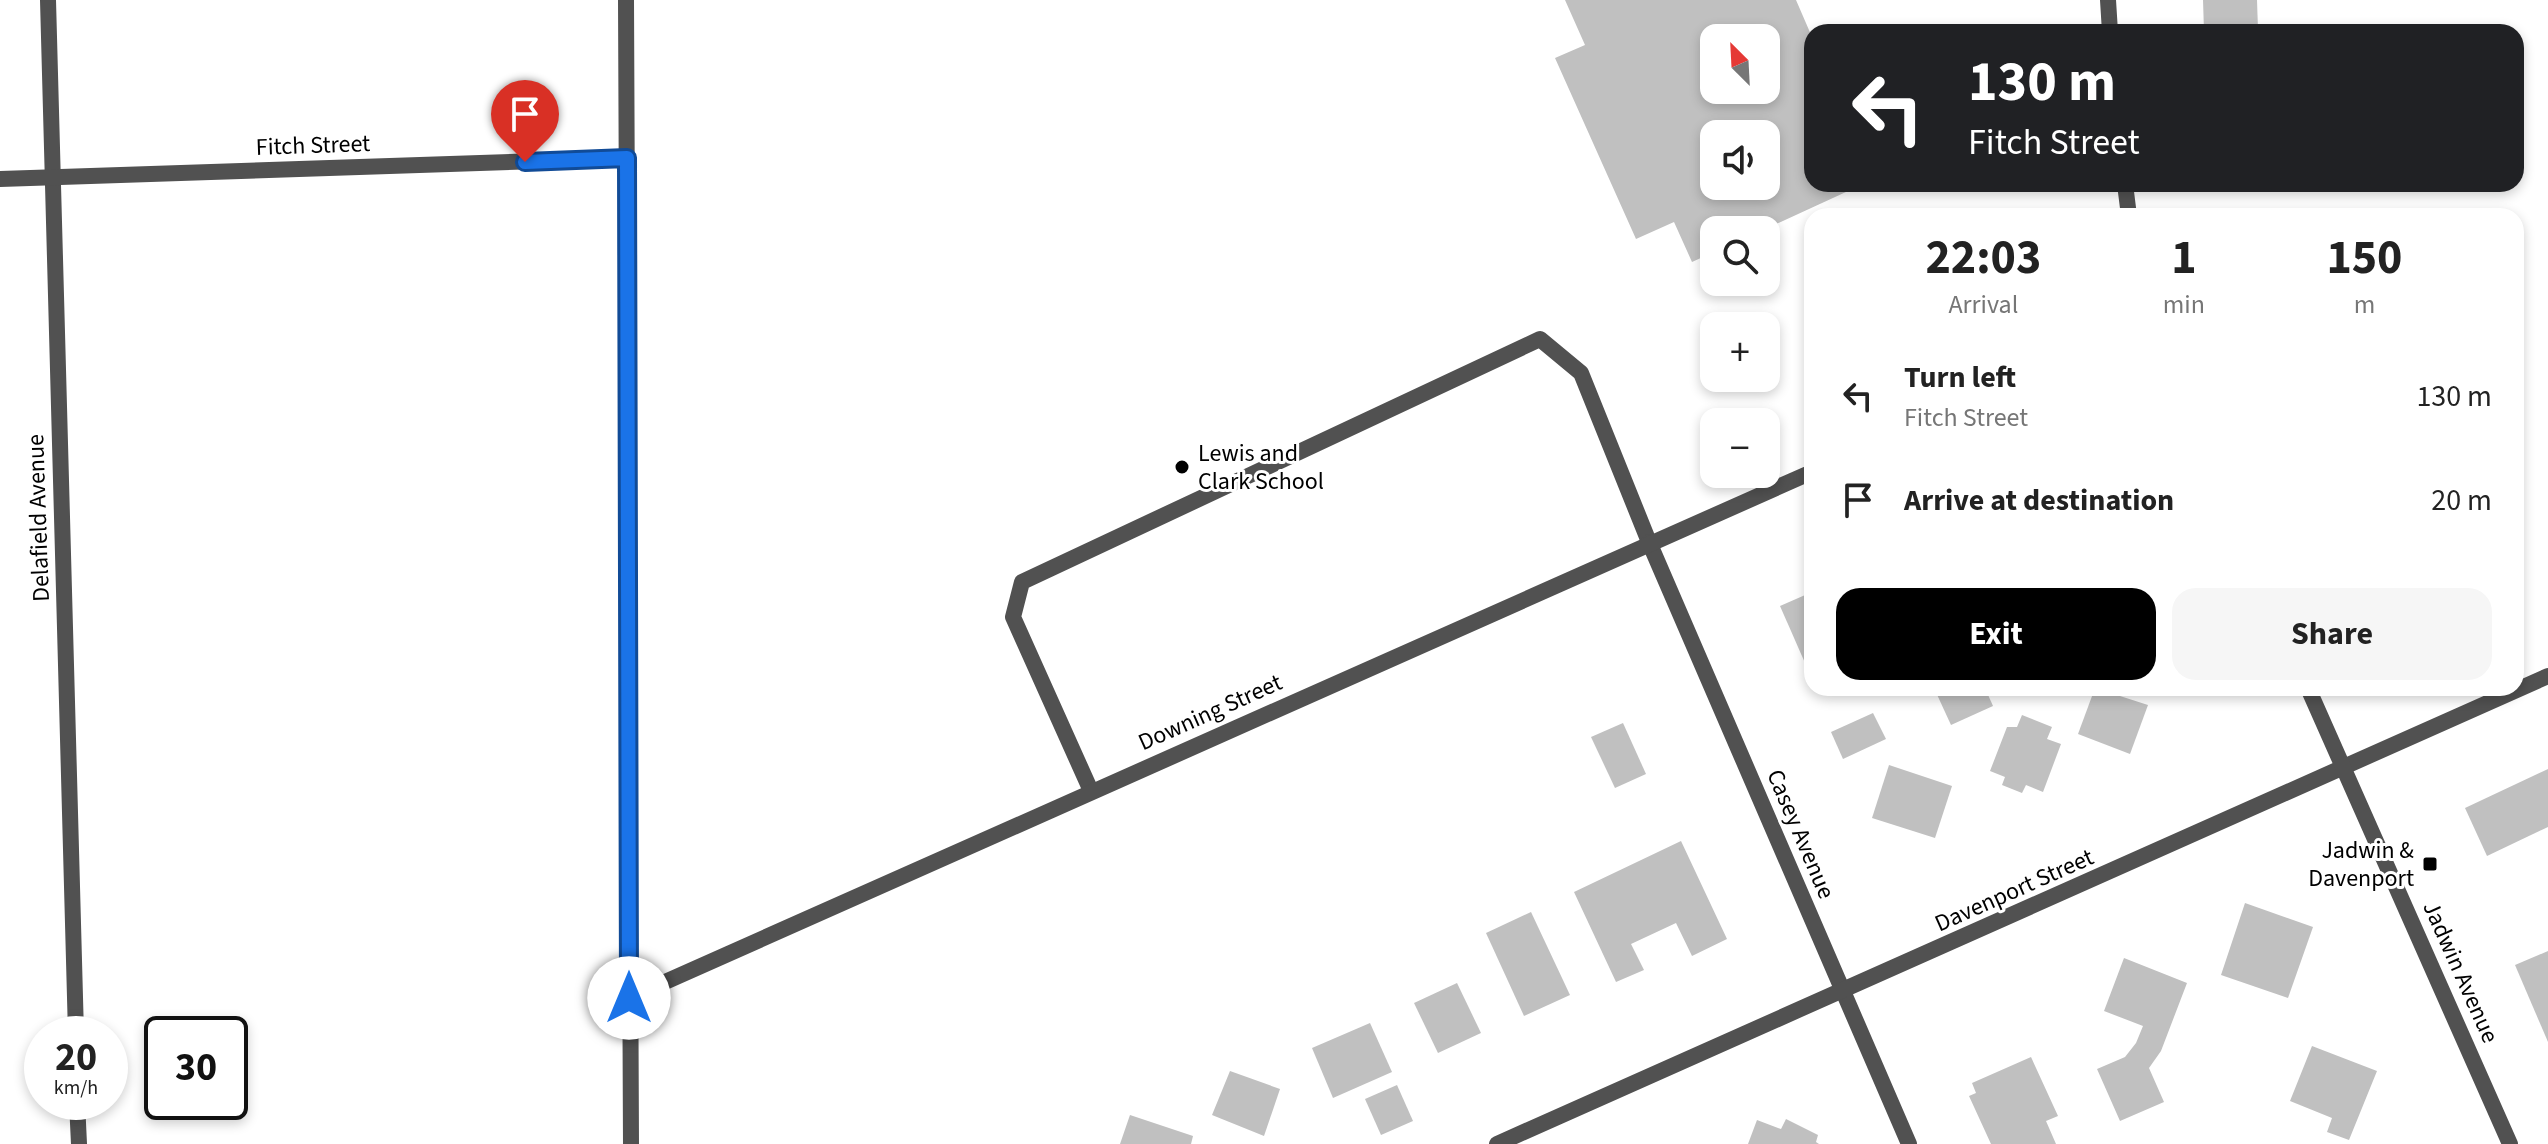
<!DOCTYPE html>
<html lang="en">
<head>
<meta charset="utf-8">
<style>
  :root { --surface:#fff; --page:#f6f6f6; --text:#222; --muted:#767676; --accent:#000 }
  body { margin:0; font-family:"Source Sans 3",sans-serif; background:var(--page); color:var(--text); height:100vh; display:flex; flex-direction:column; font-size:30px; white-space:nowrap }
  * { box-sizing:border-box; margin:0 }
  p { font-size:26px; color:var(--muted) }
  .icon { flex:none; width:44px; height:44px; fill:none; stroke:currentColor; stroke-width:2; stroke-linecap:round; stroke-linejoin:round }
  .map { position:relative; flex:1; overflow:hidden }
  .details { position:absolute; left:1804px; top:208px; width:720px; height:488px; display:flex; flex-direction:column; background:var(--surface); border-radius:24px; box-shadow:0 4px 12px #0003 }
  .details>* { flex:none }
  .guide { position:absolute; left:1804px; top:24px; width:720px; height:168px; border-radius:24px; box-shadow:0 4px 12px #0003; background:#202124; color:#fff; overflow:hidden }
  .needle { width:52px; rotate:336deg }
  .controls { position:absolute; left:1700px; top:24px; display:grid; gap:16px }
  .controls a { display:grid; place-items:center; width:80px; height:80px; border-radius:16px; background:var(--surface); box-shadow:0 4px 12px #0003; font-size:40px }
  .speed { position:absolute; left:24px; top:1016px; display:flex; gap:16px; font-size:40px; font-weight:700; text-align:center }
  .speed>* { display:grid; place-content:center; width:104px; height:104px; border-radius:50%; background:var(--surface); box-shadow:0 4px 12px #0003; line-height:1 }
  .speed small { font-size:20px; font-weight:400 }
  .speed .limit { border:4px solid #111; border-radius:12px; background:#fff; color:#111 }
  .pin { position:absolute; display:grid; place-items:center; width:68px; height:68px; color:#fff; margin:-82px -34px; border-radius:50% 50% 50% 0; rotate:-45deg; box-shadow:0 0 8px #0007 }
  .pin .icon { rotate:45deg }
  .me { position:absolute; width:88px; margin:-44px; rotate:0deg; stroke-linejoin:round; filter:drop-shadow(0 0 6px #0008) }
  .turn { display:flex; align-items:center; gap:28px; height:168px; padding:0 32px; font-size:36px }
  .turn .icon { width:104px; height:104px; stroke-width:2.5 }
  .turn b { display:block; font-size:56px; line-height:68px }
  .eta { display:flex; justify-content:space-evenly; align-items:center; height:136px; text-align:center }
  .eta b { font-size:48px; font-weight:700; line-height:56px }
  .primary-button { display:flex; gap:16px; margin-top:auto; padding:16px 32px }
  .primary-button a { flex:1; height:92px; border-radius:24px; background:var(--accent); color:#fff; font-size:32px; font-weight:700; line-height:92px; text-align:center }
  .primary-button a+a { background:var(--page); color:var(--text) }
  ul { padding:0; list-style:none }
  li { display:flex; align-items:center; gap:24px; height:104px; padding:0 32px }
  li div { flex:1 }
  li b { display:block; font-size:30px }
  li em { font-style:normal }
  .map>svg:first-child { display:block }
  .building { fill:#c0c0c0; fill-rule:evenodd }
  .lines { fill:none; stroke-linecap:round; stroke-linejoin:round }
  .service { stroke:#515151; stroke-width:16 }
  .minor { stroke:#515151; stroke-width:16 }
  .tertiary { stroke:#515151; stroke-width:16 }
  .route-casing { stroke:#114b97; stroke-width:20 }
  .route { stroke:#1a73e8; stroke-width:14 }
  .poi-dot { fill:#000; stroke:#fff; stroke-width:3 }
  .labels { text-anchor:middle; stroke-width:6; stroke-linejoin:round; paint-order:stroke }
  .street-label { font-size:24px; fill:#000; stroke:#fff }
  .poi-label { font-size:24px; fill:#000; stroke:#fff; text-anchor:start }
</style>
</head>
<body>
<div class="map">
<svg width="2548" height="1144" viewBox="0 0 2548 1144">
  <rect width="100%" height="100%" fill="#fff"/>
  <g class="building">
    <path d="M1565,0H1796L1812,37V184H1858L1859,186L1763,230H1714V252L1692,262L1674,222L1636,239L1555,58L1585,45ZM1714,38H1766V90H1714ZM1714,134H1766V186H1714Z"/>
    <polygon points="2203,0 2257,0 2258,30 2204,32"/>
    <polygon points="1812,592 1812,671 1809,672 1780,606"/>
    <polygon points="1934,688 1985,688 1993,706 1951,725"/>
    <polygon points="2095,688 2148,705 2130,754 2078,734"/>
    <polygon points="1873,713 1886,739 1843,759 1831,732"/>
    <polygon points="2022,715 2052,727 2047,739 2061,744 2043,792 2026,785 2022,793 2002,785 2005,777 1990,771 2007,727 2017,727"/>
    <polygon points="1623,723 1646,774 1615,788 1591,737"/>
    <polygon points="1889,765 1952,786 1935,838 1872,818"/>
    <polygon points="2548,769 2548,827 2487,856 2465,808"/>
    <polygon points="1681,841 1727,939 1692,956 1676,923 1631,944 1644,970 1616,982 1574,892"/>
    <polygon points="2245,903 2313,927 2288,998 2221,975"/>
    <polygon points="1531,912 1570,995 1524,1016 1486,933"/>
    <polygon points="2548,951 2548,1042 2515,965"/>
    <polygon points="2124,958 2187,983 2161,1051 2149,1068 2164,1102 2120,1121 2097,1069 2125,1057 2136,1043 2143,1026 2104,1011"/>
    <polygon points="1457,983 1481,1033 1438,1053 1414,1003"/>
    <polygon points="1370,1023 1392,1072 1333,1098 1312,1048"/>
    <polygon points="2312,1046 2377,1071 2349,1140 2327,1132 2332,1118 2290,1101"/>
    <polygon points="2031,1057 2058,1116 2046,1121 2056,1144 1991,1144 1969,1096 1976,1093 1972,1083"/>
    <polygon points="1230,1071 1280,1089 1264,1136 1212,1115"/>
    <polygon points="1397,1085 1413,1121 1381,1135 1365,1099"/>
    <polygon points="1130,1115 1193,1136 1191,1144 1120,1144"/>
    <polygon points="1786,1119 1818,1135 1816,1142 1819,1144 1748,1144 1757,1120 1781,1129"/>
  </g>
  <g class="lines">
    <polyline class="service" points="1091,791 1013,617 1022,582 1540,339 1581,373 1649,542"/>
    <g class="minor">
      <polyline points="48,0 76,1034"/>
      <polyline points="626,0 631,1144"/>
      <polyline points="0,179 627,158"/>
      <polyline points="1649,542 1909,1144"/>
      <polyline points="629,998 1812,472"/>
      <polyline points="77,1102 79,1144"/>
      <polyline points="1497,1144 2548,676"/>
    </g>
    <g class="tertiary">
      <polyline points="2108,0 2110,32"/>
      <polyline points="2125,184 2129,216"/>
      <polyline points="2308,688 2510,1144"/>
    </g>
  </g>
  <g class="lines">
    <g class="route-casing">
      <polyline id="route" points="525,162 627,158 629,998"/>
    </g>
    <use href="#route" class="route"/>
  </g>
  <g class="poi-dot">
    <circle cx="1182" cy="467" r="8"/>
    <rect x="2422" y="856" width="16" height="16" rx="4"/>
  </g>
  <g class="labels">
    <g class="street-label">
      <text transform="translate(313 145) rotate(-2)" y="8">Fitch Street</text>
      <text transform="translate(38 518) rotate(-92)" y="8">Delafield Avenue</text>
      <text transform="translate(1210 712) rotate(-24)" y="8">Downing Street</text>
      <text transform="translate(1801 834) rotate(67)" y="8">Casey Avenue</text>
      <text transform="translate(2014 890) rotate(-24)" y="8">Davenport Street</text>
      <text transform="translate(2461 972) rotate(66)" y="8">Jadwin Avenue</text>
    </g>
    <g class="poi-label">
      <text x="1198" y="461">Lewis and<tspan x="1198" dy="28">Clark School</tspan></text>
      <text x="2414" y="858" text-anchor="end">Jadwin &amp;<tspan x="2414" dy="28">Davenport</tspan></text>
    </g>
  </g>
</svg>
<div class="controls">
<a><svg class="needle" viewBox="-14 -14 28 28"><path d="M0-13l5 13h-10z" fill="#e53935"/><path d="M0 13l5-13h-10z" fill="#767676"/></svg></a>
<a><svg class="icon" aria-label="sound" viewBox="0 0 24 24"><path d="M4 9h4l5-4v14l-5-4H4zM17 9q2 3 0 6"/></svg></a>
<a><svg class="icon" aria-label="search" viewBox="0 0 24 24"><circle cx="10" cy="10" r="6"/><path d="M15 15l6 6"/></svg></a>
<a>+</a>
<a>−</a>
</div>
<div class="speed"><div>20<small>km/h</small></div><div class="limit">30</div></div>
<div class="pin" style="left:525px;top:162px;background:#d93025"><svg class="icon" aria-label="arrive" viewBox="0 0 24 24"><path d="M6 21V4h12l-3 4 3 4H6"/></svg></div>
<svg class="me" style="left:629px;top:998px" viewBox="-20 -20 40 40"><circle r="19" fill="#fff"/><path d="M0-13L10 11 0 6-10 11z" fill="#1a73e8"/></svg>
<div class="guide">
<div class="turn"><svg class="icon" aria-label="left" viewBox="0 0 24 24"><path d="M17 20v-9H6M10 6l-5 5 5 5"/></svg><div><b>130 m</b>Fitch Street</div></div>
</div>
<section class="details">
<div class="eta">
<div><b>22:03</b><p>Arrival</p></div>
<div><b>1</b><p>min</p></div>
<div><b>150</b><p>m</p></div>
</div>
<ul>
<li><svg class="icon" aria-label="left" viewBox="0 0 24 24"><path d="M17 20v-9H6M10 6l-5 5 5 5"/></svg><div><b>Turn left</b><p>Fitch Street</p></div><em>130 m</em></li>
<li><svg class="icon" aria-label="arrive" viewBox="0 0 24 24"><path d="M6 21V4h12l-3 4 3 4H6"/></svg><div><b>Arrive at destination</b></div><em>20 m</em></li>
</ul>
<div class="primary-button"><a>Exit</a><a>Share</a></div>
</section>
</div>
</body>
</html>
